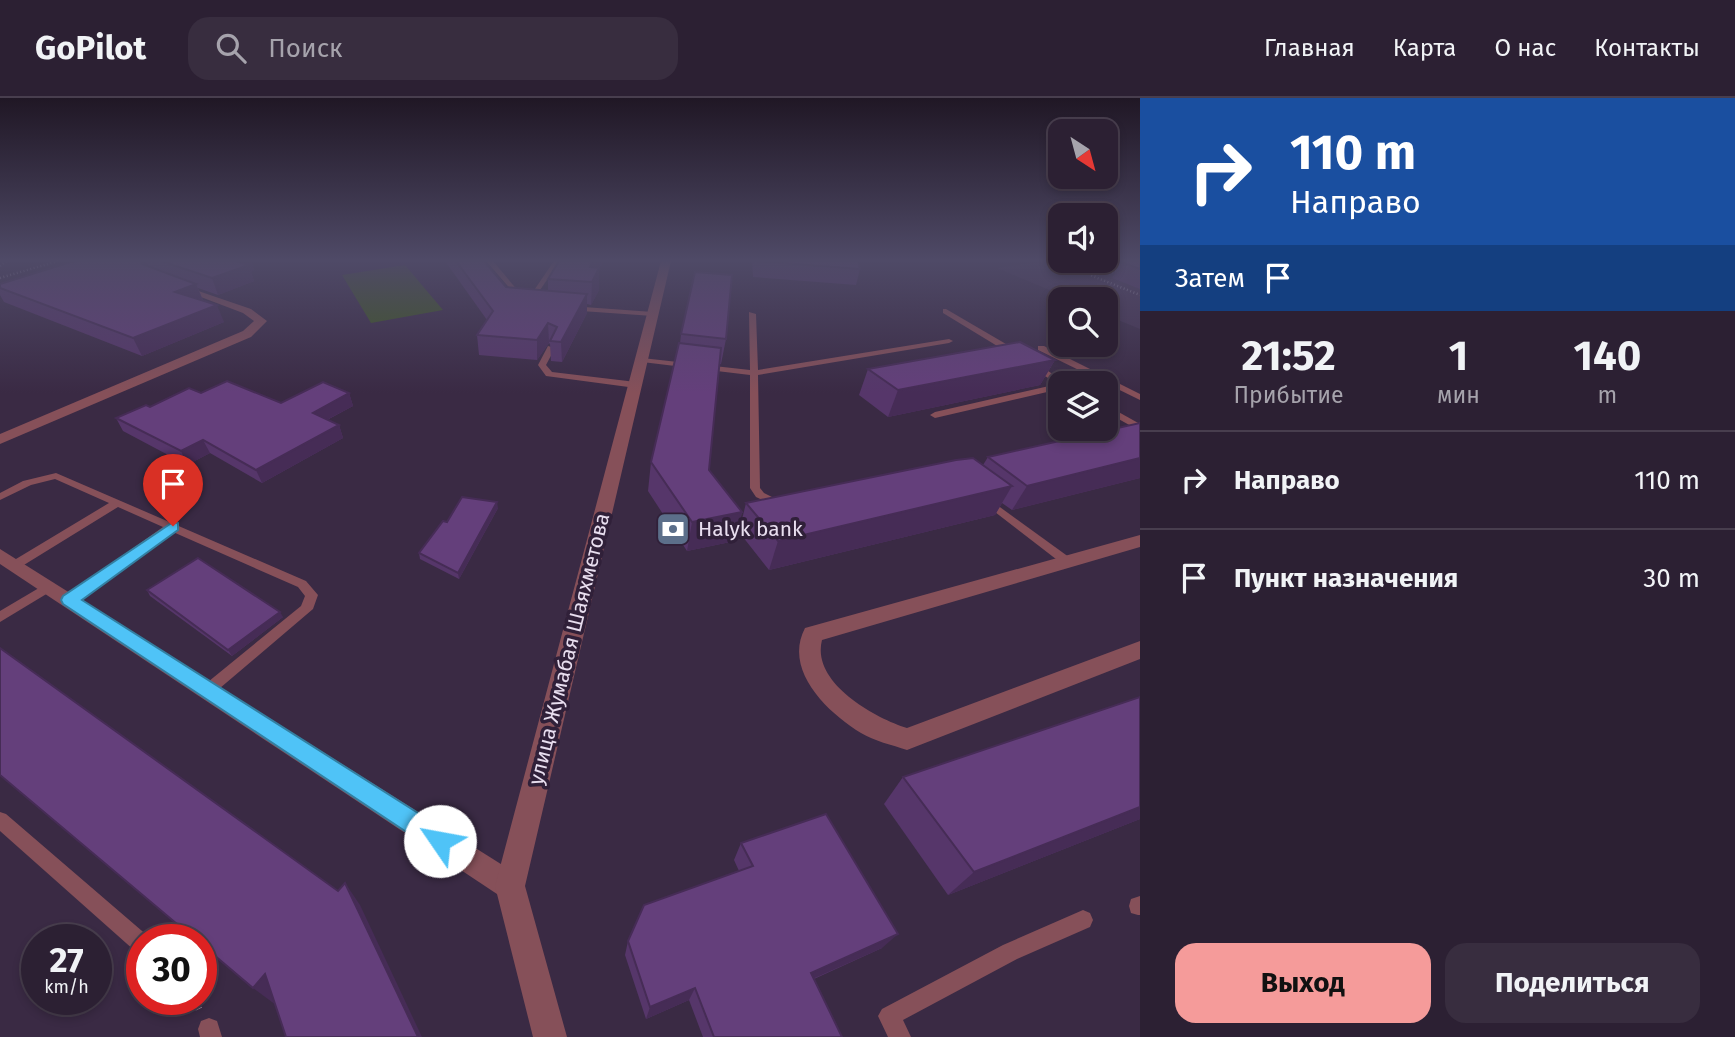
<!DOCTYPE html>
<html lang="ru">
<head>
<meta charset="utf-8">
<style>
  :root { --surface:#2c2033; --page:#382d3f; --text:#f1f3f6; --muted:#a6a3ac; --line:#483e4e; --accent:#f59b9a }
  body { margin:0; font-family:"Fira Sans",sans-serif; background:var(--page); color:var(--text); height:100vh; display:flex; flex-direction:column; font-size:26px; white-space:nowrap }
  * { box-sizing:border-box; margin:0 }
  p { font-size:23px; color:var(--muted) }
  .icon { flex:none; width:38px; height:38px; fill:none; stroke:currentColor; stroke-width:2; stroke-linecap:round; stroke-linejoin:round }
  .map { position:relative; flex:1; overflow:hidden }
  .details { display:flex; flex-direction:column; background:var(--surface); width:595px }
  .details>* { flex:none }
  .guide { background:#1a4fa0; color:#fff; overflow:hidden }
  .needle { width:46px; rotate:144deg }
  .tools { position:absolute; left:1048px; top:21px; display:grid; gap:14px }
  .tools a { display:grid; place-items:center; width:70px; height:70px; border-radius:14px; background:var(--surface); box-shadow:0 4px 10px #0003,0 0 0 2px var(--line); font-size:35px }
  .speed { position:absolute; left:21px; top:826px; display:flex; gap:14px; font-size:35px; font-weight:700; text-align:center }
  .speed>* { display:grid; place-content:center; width:91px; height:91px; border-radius:50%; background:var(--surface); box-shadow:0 4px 10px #0003,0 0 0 2px var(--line); line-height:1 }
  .speed small { font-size:18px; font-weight:400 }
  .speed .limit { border:10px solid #d22; background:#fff; color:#111 }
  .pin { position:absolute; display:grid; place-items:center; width:60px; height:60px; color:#fff; margin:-72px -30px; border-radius:50% 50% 50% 0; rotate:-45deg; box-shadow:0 0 7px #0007 }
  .pin .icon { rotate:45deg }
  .me { position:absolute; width:77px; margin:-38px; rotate:303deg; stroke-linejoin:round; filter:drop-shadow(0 0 5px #0008) }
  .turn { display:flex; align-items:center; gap:24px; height:147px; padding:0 35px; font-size:32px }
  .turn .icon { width:91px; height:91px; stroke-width:2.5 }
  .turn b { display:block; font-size:49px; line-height:60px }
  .then { display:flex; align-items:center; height:66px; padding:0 35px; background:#0003; gap:14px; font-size:26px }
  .eta { display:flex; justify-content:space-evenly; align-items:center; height:119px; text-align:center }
  .eta b { font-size:42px; font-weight:700; line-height:49px }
  .action { display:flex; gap:14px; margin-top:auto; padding:14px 35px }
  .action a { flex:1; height:80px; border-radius:21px; background:var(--accent); color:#111; font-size:28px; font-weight:700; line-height:80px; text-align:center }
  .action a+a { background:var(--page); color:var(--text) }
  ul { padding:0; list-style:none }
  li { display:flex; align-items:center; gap:21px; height:98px; padding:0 35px; border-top:2px solid var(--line) }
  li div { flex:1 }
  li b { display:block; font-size:26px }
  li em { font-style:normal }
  header { display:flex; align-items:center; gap:42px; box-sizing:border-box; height:98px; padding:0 35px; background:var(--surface); border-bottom:2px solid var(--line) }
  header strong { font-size:33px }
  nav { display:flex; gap:38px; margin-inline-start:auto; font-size:24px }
  .search { width:490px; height:63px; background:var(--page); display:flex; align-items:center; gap:18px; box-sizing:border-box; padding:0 24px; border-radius:21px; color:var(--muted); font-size:26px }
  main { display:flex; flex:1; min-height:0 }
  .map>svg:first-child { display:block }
  .built { fill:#453251 }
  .green { fill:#3c5718 }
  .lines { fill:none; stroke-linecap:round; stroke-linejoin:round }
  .path-far1 { stroke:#988ba1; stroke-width:2.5; stroke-dasharray:1 2.5; stroke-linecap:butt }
  .path { stroke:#988ba1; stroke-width:7; stroke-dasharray:2.5 8; stroke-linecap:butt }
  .service { fill:#865059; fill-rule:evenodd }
  .minor { fill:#865059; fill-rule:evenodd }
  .tertiary { fill:#865059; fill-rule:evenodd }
  .wall { fill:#56366a }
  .shaded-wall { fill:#462c56 }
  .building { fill:#643f7b; stroke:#462c56; stroke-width:2 }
  .route { fill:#4fc3f7; stroke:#337fa1; stroke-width:2 }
  .labels { text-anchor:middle; stroke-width:7; stroke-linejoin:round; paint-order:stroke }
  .poi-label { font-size:21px; fill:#e8deef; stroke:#302039; text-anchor:start }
  .street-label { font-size:21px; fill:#e8deef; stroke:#302039 }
</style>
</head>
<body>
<header>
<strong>GoPilot</strong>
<div class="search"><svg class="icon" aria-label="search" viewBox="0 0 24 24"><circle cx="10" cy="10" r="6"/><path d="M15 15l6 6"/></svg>Поиск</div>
<nav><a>Главная</a><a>Карта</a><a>О нас</a><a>Контакты</a></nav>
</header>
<main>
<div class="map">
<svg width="1140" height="939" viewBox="0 0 1140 939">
  <rect width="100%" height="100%" fill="#3a2a44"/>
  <polygon class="built" points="1044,163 1140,163 1140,231 1106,217 1106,201 1071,201 997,170"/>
  <polygon class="green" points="405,167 443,212 371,225 342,177"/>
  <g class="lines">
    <g class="path-far1">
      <polyline points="0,168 6,163"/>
      <polyline points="1120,173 1090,177 1140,197"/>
      <polyline points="0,180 58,163"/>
    </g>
    <polyline class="path" points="194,901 199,911"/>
    <g class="service">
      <polygon points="486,163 493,163 524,200 524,202 520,202"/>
      <polygon points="554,163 560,163 531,205 527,205 526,204"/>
      <polygon points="570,208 653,214 657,216 653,218 567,212 567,208"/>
      <polygon points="946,211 1018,253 1019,255 1012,257 943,215 943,211"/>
      <polygon points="749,214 756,216 758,272 949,241 953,243 949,245 758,277 760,390 764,395 784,405 786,407 780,410 756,399 750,390 750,277 642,264 638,262 642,260 750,272"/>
      <polygon points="548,248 555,250 546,267 552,274 636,284 640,287 636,290 546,278 538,267"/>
      <polygon points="1038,248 1044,248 1140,296 1140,302 1038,252"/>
      <polygon points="1030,265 1036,265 1066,285 1060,285 1060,291 935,320 930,317 935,314 1058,286 1030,269"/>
      <polygon points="1106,307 1140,326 1140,333 1106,314"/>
      <polygon points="56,375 306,483 318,497 313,511 213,596 208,598 203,596 201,592 203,588 301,508 305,498 298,489 173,434 74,505 64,505 63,502 64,499 163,429 118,409 19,470 11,470 9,467 11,464 109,405 55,381 31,387 0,402 0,395 23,383"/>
      <polygon points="986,399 1073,462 1075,465 1073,468 1065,468 982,404 981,402 982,400"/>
      <polygon points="49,484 55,489 53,492 0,524 0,513"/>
      <polygon points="0,714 6,716 149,839 150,842 142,842 142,856 135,853 0,733"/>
      <polygon points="1140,798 1140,817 1138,817 1131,815 1129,808 1131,801"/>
      <polygon points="1083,812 1090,815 1093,822 1090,829 1017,861 903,922 911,939 888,939 878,918 882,911 1003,847"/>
      <polygon points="209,920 217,923 222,939 200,939 198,931 201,923"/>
    </g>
    <g class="minor">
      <polygon points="172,184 251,211 267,223 251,239 0,346 0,336 243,233 254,223 243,215 172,188"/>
      <path d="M1140,437V449L822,542C811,584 873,619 907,630L1140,543V561L907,652C892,647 874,643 861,635C827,614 783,572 805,530Z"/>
      <polygon points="0,451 520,778 525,788 520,798 510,803 500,798 0,466"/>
    </g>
    <polygon class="tertiary" points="661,163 671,163 525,788 567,939 533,939 495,788"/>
  </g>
  <g class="wall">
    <polygon points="74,163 251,163 254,172 251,174 254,183 218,197 198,190 203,202 224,224 142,258 4,204 0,197 0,186"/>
    <polygon points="445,163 484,163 506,189 548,193 548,181 559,163 603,163 599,171 599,192 591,207 587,206 587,215 562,264 551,263 550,246 549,245 537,262 479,257 477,237 487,222"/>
    <polygon points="752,163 858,163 860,171 856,187 753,179"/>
    <polygon points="1140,163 1140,191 1112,180 1121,164"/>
    <polygon points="681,236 726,241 721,266 720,266 709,372 742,414 735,443 687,453 648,393 651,364 680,246"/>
    <polygon points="1055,262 1040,287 888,319 859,297 868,271"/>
    <polygon points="201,295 281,305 349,295 353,308 327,322 339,327 343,340 262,385 210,355 187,367 123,333 116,320"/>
    <polygon points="1140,325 1140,380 1012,412 1002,405 995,417 769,472 739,434 746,405 983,367 988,359"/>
    <polygon points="498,410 459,481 420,461 419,455 447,424"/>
    <polygon points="147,492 283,519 232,558 150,498"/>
    <polygon points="1140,599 1140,721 948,797 884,706 903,679"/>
    <polygon points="741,745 882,850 814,881 842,939 703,939 689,902 646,921 625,857 628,843 739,773 734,762"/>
  </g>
  <g class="shaded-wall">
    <polygon points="141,163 146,163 151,174 149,182"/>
    <polygon points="233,163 251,163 254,172 251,174 254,183 218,197 212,180"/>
    <polygon points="593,163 603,163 599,171 599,192 591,207 592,184 590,169"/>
    <polygon points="196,186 203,203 175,194"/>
    <polygon points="587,196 587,215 562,264 561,244"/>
    <polygon points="217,207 224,224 142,258 133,240"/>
    <polygon points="548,225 549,245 537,262 537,242"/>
    <polygon points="1055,262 1040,287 888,319 898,292"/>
    <polygon points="349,295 353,308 317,327 313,315"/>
    <polygon points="339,327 343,340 262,385 256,372"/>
    <polygon points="203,342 210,355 187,367 181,353"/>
    <polygon points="1140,360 1140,380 1012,412 1027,388"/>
    <polygon points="1012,388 995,417 769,472 778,443"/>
    <polygon points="497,404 498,410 459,481 458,475"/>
    <polygon points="742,414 735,443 687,453 692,424"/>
    <polygon points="280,514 283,519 232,558 228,552"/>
    <polygon points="1140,709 1140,721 948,797 974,774"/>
    <polygon points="345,785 360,807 422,939 418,939"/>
    <polygon points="898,836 882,850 799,887 811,875"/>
    <polygon points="265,876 276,907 253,890"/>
    <polygon points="695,890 689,902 646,921 650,909"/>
  </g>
  <g class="building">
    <polygon points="74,163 141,163 142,166 196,186 175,194 217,207 133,240 0,190 0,186"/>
    <polygon points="161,163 236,163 249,167 212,180"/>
    <polygon points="456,163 484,163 506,189 587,196 561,244 550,243 557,229 548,225 537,242 477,237 493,213"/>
    <polygon points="559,163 593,163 590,169 599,170 592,184 548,181"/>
    <polygon points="756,163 858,163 860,171"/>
    <polygon points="1126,163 1140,163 1140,171 1121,164"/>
    <polygon points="695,174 732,177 726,241 681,236"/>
    <polygon points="1020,244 1055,262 898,292 868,271"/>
    <polygon points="679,245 721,250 709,372 742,414 692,424 651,364"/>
    <polygon points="227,283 281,305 323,284 349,295 313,315 339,327 256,372 203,342 181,353 116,320 146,307 150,309 189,290 201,295"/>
    <polygon points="1140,325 1140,360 1027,388 988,359"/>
    <polygon points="973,360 1012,388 778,443 746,405 956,362"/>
    <polygon points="462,399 497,404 458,475 419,455 443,423 447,424"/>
    <polygon points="198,460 280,514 228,552 147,492"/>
    <polygon points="0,550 338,793 345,785 418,939 286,939 265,876 253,890 201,846 201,842 196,842 0,677"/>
    <polygon points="1140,599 1140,709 974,774 903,679"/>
    <polygon points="826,716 898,836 811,875 842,939 714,939 695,890 650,909 628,843 644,807 753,768 741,745"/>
  </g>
  <linearGradient id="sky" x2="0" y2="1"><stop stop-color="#201725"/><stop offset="0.55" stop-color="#4f4a67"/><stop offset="1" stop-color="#4f4a67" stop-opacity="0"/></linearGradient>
  <rect width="1140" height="295" fill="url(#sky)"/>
  <polygon class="route" points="173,424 178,425 178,432 82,502 448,734 452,743 448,751 440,754 432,751 63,506 61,502 63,498"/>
  <defs>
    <g id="bank-square" transform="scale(1.75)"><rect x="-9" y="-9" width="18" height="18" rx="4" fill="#5c6f8a" stroke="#302039"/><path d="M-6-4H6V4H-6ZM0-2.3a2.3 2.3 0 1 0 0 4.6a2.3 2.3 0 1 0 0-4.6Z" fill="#fff"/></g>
  </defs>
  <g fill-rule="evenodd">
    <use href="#bank-square" x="673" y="431"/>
  </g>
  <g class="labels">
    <g class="poi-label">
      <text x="698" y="438">Halyk bank</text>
    </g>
    <g class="street-label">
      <text transform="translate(569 551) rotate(-76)" y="7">улица Жумабая Шаяхметова</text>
    </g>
  </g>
</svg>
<div class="tools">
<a><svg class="needle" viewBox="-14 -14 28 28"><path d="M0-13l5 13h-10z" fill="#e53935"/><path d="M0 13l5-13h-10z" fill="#a6a3ac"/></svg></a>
<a><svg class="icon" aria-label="sound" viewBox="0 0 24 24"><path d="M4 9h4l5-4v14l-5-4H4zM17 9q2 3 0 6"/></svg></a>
<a><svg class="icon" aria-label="search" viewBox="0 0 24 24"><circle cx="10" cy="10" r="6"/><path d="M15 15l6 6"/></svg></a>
<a><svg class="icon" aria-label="layers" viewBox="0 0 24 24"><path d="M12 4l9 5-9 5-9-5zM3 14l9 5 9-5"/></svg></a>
</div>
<div class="speed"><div>27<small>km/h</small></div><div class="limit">30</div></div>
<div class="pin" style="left:173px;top:428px;background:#d93025"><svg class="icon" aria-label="arrive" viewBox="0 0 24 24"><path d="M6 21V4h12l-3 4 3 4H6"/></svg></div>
<svg class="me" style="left:440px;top:743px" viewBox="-20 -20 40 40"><circle r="19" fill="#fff"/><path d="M0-13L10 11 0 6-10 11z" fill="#4fc3f7"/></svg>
</div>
<section class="details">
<div class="guide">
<div class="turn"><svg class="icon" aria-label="right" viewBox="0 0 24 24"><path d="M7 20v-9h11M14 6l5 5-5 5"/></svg><div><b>110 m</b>Направо</div></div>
<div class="then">Затем<svg class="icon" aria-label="arrive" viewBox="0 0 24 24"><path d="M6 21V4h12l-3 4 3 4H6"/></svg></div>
</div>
<div class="eta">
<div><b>21:52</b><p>Прибытие</p></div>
<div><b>1</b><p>мин</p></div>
<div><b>140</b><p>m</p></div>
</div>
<ul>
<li><svg class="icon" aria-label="right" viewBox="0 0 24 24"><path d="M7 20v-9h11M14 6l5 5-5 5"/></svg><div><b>Направо</b></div><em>110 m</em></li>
<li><svg class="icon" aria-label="arrive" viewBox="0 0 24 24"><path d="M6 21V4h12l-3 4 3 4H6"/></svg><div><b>Пункт назначения</b></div><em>30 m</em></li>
</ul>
<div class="action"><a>Выход</a><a>Поделиться</a></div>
</section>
</main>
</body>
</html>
